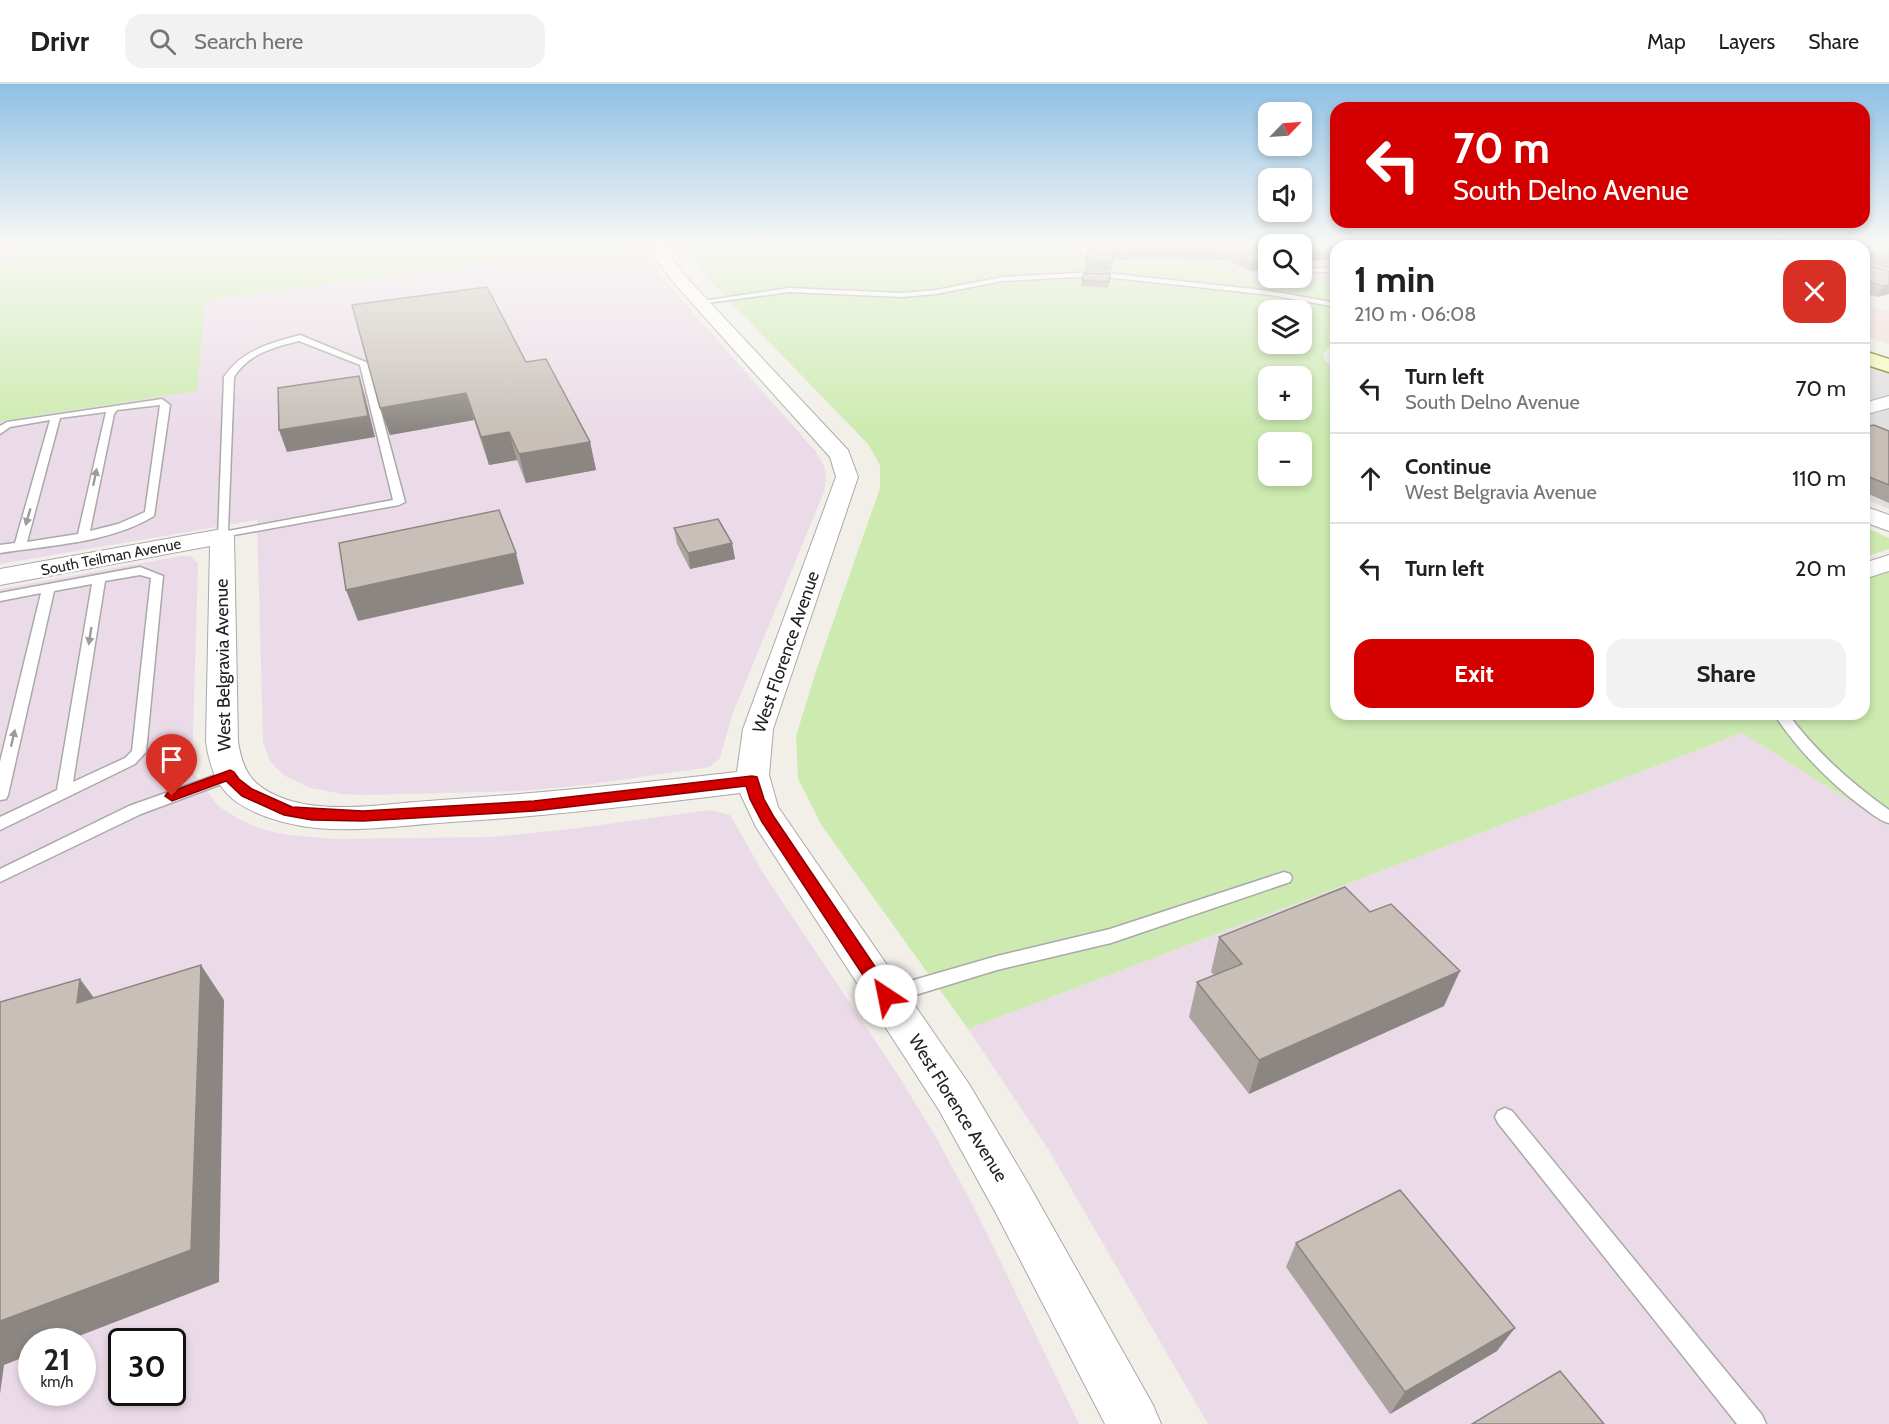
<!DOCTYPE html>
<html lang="en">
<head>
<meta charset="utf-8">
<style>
  :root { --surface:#fff; --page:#f2f2f2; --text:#202124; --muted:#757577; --line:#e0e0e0; --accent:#d40000 }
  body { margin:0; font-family:Cabin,sans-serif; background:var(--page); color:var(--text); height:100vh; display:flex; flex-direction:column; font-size:22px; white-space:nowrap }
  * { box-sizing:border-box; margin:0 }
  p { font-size:20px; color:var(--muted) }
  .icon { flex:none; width:33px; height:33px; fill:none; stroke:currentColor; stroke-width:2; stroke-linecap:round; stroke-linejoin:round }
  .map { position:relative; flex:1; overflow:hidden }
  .details { position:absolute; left:1330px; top:156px; width:540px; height:480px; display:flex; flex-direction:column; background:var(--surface); border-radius:18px; box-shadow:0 3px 9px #0003 }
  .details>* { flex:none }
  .hud { position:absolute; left:1330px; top:18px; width:540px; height:126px; border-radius:18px; box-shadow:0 3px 9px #0003; background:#d40000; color:#fff; overflow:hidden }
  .needle { width:39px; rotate:65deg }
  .buttons { position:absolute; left:1258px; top:18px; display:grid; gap:12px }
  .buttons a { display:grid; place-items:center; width:54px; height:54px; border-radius:12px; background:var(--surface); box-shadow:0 3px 9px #0003; font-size:30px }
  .speed { position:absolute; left:18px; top:1244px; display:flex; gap:12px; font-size:30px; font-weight:700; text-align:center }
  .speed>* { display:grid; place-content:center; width:78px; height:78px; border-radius:50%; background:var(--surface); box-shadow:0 3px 9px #0003; line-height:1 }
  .speed small { font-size:15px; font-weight:400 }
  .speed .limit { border:3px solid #111; border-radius:9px; background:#fff; color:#111 }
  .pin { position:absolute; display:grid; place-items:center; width:51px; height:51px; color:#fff; margin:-62px -26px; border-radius:50% 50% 50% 0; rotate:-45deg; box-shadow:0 0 6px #0007 }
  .pin .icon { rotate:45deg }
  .me { position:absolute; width:66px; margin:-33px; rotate:326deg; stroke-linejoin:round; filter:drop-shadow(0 0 4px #0008) }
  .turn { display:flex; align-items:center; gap:21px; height:126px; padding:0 24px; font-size:27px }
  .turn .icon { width:78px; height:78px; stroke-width:2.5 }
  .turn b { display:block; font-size:42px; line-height:51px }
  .round { display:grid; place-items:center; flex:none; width:63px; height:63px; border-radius:18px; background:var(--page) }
  .headline { display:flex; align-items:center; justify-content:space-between; height:102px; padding:0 24px }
  h1 { font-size:36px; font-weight:800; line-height:45px }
  .action { display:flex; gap:12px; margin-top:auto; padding:12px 24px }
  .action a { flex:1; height:69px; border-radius:18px; background:var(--accent); color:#fff; font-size:24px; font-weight:800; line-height:69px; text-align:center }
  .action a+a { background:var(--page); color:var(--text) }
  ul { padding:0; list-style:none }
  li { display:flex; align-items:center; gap:18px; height:90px; padding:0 24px; border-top:2px solid var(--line) }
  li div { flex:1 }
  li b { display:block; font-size:22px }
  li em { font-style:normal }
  header { display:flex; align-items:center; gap:36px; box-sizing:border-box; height:84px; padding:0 30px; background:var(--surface); border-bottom:2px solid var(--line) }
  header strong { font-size:28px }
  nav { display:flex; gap:33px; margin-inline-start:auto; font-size:21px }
  .search { width:420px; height:54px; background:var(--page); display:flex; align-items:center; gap:15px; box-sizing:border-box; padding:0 21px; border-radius:18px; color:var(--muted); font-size:22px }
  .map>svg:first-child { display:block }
  .residential { fill:#e0dfdf; fill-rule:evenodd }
  .commercial { fill:#f2dad9 }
  .industrial { fill:#ebdbe8; fill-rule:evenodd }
  .grass { fill:#cdebb0; fill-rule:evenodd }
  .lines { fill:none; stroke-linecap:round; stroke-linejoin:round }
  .lane-casing { stroke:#a9a9a9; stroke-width:3 }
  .street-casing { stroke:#a9a9a9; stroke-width:2 }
  .secondary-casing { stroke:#707d05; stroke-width:3 }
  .lane { fill:#fff; fill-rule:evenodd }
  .street { fill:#fff; fill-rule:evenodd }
  .secondary { fill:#f7fabf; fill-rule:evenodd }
  .wall { fill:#aba49e }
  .shaded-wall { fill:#8b8681 }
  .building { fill:#c7bfb8; stroke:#8b8681; stroke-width:1.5 }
  .oneway { fill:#9c9c9c }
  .route { fill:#d40000; stroke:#8a0000; stroke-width:1.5 }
  .labels { text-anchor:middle; stroke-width:5; stroke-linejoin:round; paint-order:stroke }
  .far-street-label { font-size:15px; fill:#222; stroke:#fff }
  .street-label { font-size:18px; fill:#222; stroke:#fff }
</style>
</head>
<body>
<header>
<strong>Drivr</strong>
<div class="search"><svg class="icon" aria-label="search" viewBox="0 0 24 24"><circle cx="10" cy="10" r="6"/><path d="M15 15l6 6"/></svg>Search here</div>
<nav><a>Map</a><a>Layers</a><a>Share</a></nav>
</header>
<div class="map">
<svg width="1889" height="1340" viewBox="0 0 1889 1340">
  <rect width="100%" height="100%" fill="#f2efe9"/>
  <g class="residential">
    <path d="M1036,159H1376L1336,162V191L1262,203L1219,182L1069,178ZM1269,160H1302V194H1269Z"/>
    <polygon points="1864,281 1889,289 1889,425 1865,415"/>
  </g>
  <polygon class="commercial" points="1865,220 1889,227 1889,260 1865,252"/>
  <g class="industrial">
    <polygon points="645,159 650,159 653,177 660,191 816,368 824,382 826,395 824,408 732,631 720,674 710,683 586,701 521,707 364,711 342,710 311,704 285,692 276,684 269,675 263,657 257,436 0,480 0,337 196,307 204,216"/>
    <polygon points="32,161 24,175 0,177 0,164"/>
    <path d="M180,472H190L198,479L192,687L218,722L237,734L261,745L288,751L337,755L493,753L571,745L710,726L730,731L765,792L898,991L937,1055L976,1127L1079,1340H0V505ZM32,1257H82V1308H32ZM122,1257H172V1308H122Z"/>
    <polygon points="1742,649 1889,741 1889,1340 1208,1340 1048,1065 968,945"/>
  </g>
  <g class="grass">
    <polygon points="42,159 645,159 205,216 197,307 0,337 0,177 25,175 32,161"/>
    <path d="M688,159H1036L1069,178L1219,182L1262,203L1336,191V259L1330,262L1323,270L1325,277L1336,286V630H1864L1865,496L1889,487V741L1742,649L968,945L822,742L798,695L796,652L817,584L880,404V381L868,360L708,195L694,175ZM1269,226H1302V260H1269ZM1269,292H1302V326H1269ZM1269,358H1302V392H1269Z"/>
    <polygon points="1864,443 1889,454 1889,465 1865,473"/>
  </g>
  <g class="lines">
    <g class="lane-casing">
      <g id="lane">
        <polygon points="1302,183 1309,185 1336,183 1336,187 1308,189 1302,187"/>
        <polygon points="1096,188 1271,207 1336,219 1336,223 1271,211 1096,192 1002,197 936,210 902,213 789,208 700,220 696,218 789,204 902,209 936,206 1002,193"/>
        <path d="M300,251L368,279L405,418L399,421L218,454L224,293C242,266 270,259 300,251ZM299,257L360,281L393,416L228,447L234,293C248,270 274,263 299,257Z"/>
        <path d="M162,315L170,321L154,432C110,459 50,461 0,469V461L15,459L50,336L10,343L0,350V342L7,338ZM160,321L145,428L118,440L90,447L114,330L117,326ZM106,328L78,450L27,458L60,334Z"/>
        <path d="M140,483L163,492L146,668L135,680L0,746V733L57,706L92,500L54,507L8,711L6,715L0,716V678L41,509L0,517V509ZM140,491L151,494L132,667L125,674L73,698L105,497Z"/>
        <path d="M1774,630H1788C1816,668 1851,699 1889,726V739C1879,737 1870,728 1861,722C1827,696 1798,666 1774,630Z"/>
        <polygon points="230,686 238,691 235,695 141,730 0,798 0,785 129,722"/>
        <polygon points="1284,788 1290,790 1292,794 1290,798 1111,859 997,886 886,920 879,917 877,912 879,907 886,904 997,872 1110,845"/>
        <polygon points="1505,1024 1512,1027 1762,1331 1766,1340 1737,1340 1498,1039 1495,1033 1498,1027"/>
      </g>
    </g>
    <g class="street-casing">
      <g id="street">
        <path d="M655,159H669L672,175L686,193L848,366L858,393L773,645L769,691L778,723L969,1000L1029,1101L1153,1321L1161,1340H1105L997,1131L939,1026L756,743L740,709C644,721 548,732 452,738C407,741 360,748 316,744C290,741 261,734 238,719C217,705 209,681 206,657L210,462L0,501V485L222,445L231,447L234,452L238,657C243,692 256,706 291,717C333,729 384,720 428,717C531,710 634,700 737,688L743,645L836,393L830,373L674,199L656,175Z"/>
        <polygon points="1889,312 1889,324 1864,331 1864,319"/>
        <polygon points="1864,422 1889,431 1889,447 1864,438"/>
        <polygon points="1889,471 1889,487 1864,495 1864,479"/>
      </g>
    </g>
    <g class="secondary-casing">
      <polygon id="secondary" points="1864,267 1889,275 1889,288 1864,280"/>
    </g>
    <use href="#lane" class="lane"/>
    <use href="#street" class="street"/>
    <use href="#secondary" class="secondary"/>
  </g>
  <g class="wall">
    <polygon points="1090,159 1889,159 1889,185 1867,179 1867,181 1889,210 1877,213 1864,209 1864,162 1336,162 1336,173 1302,179 1302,160 1269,160 1269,184 1250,187 1227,176 1130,174 1130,176 1113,176 1111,187 1085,186 1086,176"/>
    <polygon points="1110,190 1108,204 1081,202 1082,196"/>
    <polygon points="526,278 590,358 596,386 526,399 517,376 489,381 474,336 390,351 380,324"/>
    <polygon points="1864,340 1889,347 1889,419 1864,408"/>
    <polygon points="674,444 732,459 735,475 690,485 677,460"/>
    <polygon points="1219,853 1444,922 1249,1010 1189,933 1197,898 1214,891 1211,888"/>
    <polygon points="1296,1159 1497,1267 1390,1330 1286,1183"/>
  </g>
  <g class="shaded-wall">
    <polygon points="1362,159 1385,159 1384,162 1346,162"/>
    <polygon points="1336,163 1336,173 1302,179 1302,169"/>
    <polygon points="1269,174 1269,184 1250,187 1251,177"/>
    <polygon points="1889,201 1889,210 1877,213 1883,202"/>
    <polygon points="359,292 365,312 375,353 287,368 279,346"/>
    <polygon points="466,309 474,336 390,351 380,324"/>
    <polygon points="509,348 517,376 489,381 481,353"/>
    <polygon points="590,358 596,386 526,399 519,370"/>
    <polygon points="732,459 735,475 690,485 688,469"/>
    <polygon points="516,469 524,500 358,537 346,506"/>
    <polygon points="201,881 224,916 219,1198 66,1257 32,1257 32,1270 4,1281 0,1310 0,1237"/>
    <polygon points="1460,887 1444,922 1249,1010 1259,976"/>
    <polygon points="80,895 106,930 77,919"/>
    <polygon points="1515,1244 1497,1267 1390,1330 1405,1308"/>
  </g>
  <g class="building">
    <polygon points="1090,159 1259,159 1269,164 1269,174 1251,177 1228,166 1131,164 1131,166 1114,166 1112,177 1086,176"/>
    <polygon points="1273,159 1362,159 1346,162 1336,162 1336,163 1302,169 1302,160 1273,160"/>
    <polygon points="1387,159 1889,159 1889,174 1868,168 1867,181 1889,187 1889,201 1883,202 1864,197 1864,162 1745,162 1740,161 1732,162 1387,162"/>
    <polygon points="1084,189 1110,190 1109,198 1082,196"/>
    <polygon points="487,203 526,278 546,275 590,358 519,370 509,348 481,353 466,309 380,324 352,221"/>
    <polygon points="359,292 368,332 279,346 278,304"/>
    <polygon points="1864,340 1869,342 1874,341 1889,347 1889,401 1864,391"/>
    <polygon points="499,426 516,469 346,506 339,459"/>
    <polygon points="718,435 732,459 688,469 674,444"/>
    <polygon points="1345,803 1370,828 1391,820 1460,887 1259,976 1197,898 1242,880 1219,853"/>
    <polygon points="201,881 191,1166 0,1237 0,918 80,895 77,919"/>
    <polygon points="1400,1106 1515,1244 1405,1308 1296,1159"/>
    <polygon points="1560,1287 1604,1340 1472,1340"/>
  </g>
  <defs><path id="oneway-solid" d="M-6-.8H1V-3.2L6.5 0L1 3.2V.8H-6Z" transform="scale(1.5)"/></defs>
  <g class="oneway">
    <use href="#oneway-solid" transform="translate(95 393) rotate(-78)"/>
    <use href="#oneway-solid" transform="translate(28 433) rotate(106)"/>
    <use href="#oneway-solid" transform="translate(90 552) rotate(99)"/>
    <use href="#oneway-solid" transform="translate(13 654) rotate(-77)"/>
  </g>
  <linearGradient id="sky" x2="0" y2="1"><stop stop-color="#8fc0e4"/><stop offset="0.46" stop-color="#f9f8f5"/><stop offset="1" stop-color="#f9f8f5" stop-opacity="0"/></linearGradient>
  <rect width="1889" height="347" fill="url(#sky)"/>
  <polygon class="route" points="230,686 234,688 239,695 252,705 292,723 363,727 534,717 752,692 757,693 764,715 774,733 895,912 893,917 886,919 880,917 762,738 750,715 746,702 534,727 363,737 312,736 284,731 242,712 226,697 172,717 165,712 167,709"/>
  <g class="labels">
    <g class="far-street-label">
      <text transform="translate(111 473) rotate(-11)" y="5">South Teilman Avenue</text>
    </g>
    <g class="street-label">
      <text transform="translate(786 568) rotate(-71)" y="6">West Florence Avenue</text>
      <text transform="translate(223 581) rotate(-91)" y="6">West Belgravia Avenue</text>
      <text transform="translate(958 1024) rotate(58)" y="6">West Florence Avenue</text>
    </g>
  </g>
</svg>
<div class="buttons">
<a><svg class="needle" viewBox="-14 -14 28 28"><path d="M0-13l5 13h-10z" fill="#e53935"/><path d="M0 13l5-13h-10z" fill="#757577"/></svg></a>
<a><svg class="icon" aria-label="sound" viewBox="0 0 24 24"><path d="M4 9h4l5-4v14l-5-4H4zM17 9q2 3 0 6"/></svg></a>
<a><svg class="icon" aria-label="search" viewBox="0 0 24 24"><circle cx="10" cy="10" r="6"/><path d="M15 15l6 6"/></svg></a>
<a><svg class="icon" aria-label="layers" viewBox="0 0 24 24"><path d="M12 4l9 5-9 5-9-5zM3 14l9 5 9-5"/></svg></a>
<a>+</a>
<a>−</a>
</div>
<div class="speed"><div>21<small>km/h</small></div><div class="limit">30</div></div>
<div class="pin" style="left:172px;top:712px;background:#d93025"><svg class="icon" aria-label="arrive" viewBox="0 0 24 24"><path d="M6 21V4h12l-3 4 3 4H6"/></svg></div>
<svg class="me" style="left:886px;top:912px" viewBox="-20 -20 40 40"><circle r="19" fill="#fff"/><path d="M0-13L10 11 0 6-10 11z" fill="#d40000"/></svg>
<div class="hud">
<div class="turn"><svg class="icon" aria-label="left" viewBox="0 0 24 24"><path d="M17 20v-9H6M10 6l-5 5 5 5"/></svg><div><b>70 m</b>South Delno Avenue</div></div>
</div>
<section class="details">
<div class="headline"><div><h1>1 min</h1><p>210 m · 06:08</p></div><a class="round" style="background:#d93025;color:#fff"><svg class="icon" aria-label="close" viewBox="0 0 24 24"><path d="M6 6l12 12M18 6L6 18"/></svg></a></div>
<ul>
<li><svg class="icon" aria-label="left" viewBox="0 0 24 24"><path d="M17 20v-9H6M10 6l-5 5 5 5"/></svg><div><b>Turn left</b><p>South Delno Avenue</p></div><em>70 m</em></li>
<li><svg class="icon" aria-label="ahead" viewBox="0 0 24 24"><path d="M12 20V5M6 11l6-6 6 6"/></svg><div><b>Continue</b><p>West Belgravia Avenue</p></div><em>110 m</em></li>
<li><svg class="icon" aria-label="left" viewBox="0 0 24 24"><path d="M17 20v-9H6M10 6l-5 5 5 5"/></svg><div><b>Turn left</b></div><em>20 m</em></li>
</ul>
<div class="action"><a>Exit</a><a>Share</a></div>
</section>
</div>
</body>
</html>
